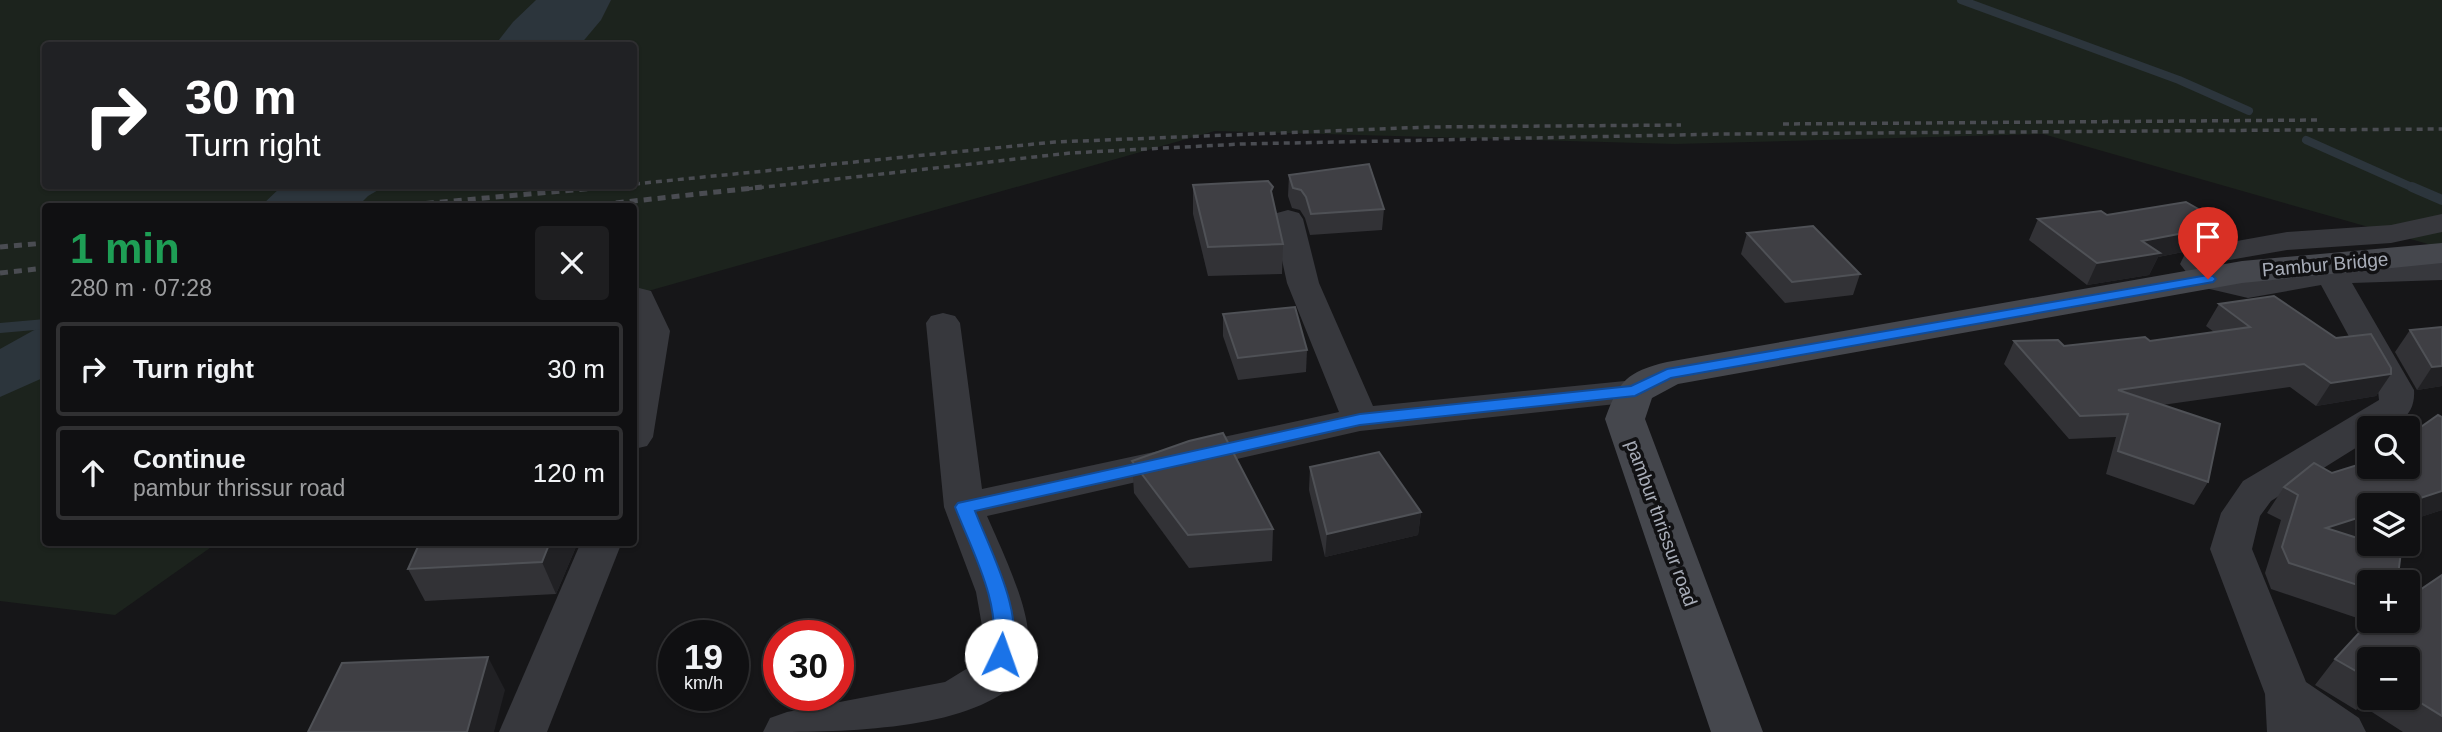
<!DOCTYPE html>
<html lang="en">
<head>
<meta charset="utf-8">
<style>
  :root { --surface:#101012; --page:#1e1e20; --text:#f1f3f6; --muted:#9c9d9f; --line:#303032 }
  body { margin:0; font-family:Helvetica,sans-serif; background:var(--page); color:var(--text); height:100vh; display:flex; flex-direction:column; font-size:26px; white-space:nowrap }
  * { box-sizing:border-box; margin:0 }
  p { font-size:23px; color:var(--muted) }
  .icon { flex:none; width:38px; height:38px; fill:none; stroke:currentColor; stroke-width:2; stroke-linecap:round; stroke-linejoin:round }
  .map { position:relative; flex:1; overflow:hidden }
  .side { position:absolute; left:42px; top:203px; width:595px; height:343px; display:flex; flex-direction:column; background:var(--surface); border-radius:7px; box-shadow:0 2px 5px #0004,0 0 0 2px var(--line) }
  .side>* { flex:none }
  .guide { position:absolute; left:42px; top:42px; width:595px; height:147px; border-radius:7px; box-shadow:0 2px 5px #0004,0 0 0 2px var(--line); background:#202124; color:#fff; overflow:hidden }
  .tools { position:absolute; left:2357px; top:416px; display:grid; gap:14px }
  .tools a { display:grid; place-items:center; width:63px; height:63px; border-radius:7px; background:var(--surface); box-shadow:0 2px 5px #0004,0 0 0 2px var(--line); font-size:35px }
  .speed { position:absolute; left:658px; top:620px; display:flex; gap:14px; font-size:35px; font-weight:700; text-align:center }
  .speed>* { display:grid; place-content:center; width:91px; height:91px; border-radius:50%; background:var(--surface); box-shadow:0 2px 5px #0004,0 0 0 2px var(--line); line-height:1 }
  .speed small { font-size:18px; font-weight:400 }
  .speed .limit { border:10px solid #d22; background:#fff; color:#111 }
  .pin { position:absolute; display:grid; place-items:center; width:60px; height:60px; color:#fff; margin:-72px -30px; border-radius:50% 50% 50% 0; rotate:-45deg; box-shadow:0 0 7px #0007 }
  .pin .icon { rotate:45deg }
  .me { position:absolute; width:77px; margin:-38px; rotate:3deg; stroke-linejoin:round; filter:drop-shadow(0 0 5px #0008) }
  .turn { display:flex; align-items:center; gap:24px; height:147px; padding:0 28px; font-size:32px }
  .turn .icon { width:91px; height:91px; stroke-width:2.5 }
  .turn b { display:block; font-size:49px; line-height:60px }
  .round { display:grid; place-items:center; flex:none; width:74px; height:74px; border-radius:7px; background:var(--page) }
  .overview { display:flex; align-items:center; justify-content:space-between; height:119px; padding:0 28px }
  h1 { font-size:42px; font-weight:800; line-height:52px; color:#1e9e55 }
  ul { padding:0; list-style:none }
  li { display:flex; align-items:center; gap:21px; height:94px; margin:0 14px 10px; padding:0 14px; border:4px solid var(--line); border-radius:7px }
  li div { flex:1 }
  li b { display:block; font-size:26px }
  li em { font-style:normal }
  .map>svg:first-child { display:block }
  .green { fill:#1c231d; fill-rule:evenodd }
  .water { fill:#2c353c }
  .lines { fill:none; stroke-linecap:round; stroke-linejoin:round }
  .stream-far1 { stroke:#2c353c; stroke-width:8 }
  .stream { stroke:#2c353c; stroke-width:10 }
  .street { fill:#37383d; fill-rule:evenodd }
  .secondary { fill:#45474d; fill-rule:evenodd }
  .rail-far1 { stroke:#4a4c52; stroke-width:3.5; stroke-dasharray:6 5; stroke-linecap:butt }
  .rail { stroke:#4a4c52; stroke-width:5; stroke-dasharray:8 6; stroke-linecap:butt }
  .wall { fill:#323236; fill-rule:evenodd }
  .shaded-wall { fill:#212124 }
  .building { fill:#3f3f44; stroke:#4f5156; stroke-width:2 }
  .route { fill:#1a73e8; stroke:#114b97; stroke-width:2 }
  .labels { text-anchor:middle; stroke-width:7; stroke-linejoin:round; paint-order:stroke }
  .street-label { font-size:19px; fill:#a8adb8; stroke:#111113 }
</style>
</head>
<body>
<div class="map">
<svg width="2442" height="732" viewBox="0 0 2442 732">
  <rect width="100%" height="100%" fill="#161618"/>
  <path class="green" d="M0,0H2442V248L2043,134L1675,144L1215,131L634,295V206H46V542L217,543L115,615L0,601ZM46,46H634V186H46Z"/>
  <g class="water">
    <polygon points="536,0 611,0 601,20 580,45 495,45 513,22"/>
    <polygon points="282,186 385,186 368,196 358,206 261,206"/>
    <polygon points="45,324 45,377 0,397 0,349"/>
  </g>
  <g class="lines">
    <g class="stream-far1">
      <polyline points="1961,0 2179,80 2249,111"/>
      <polyline points="2306,140 2416,189"/>
    </g>
    <g class="stream">
      <polyline points="2412,187 2442,200"/>
      <polyline points="0,328 46,324"/>
    </g>
    <g class="street">
      <path d="M1288,210L1299,213L1303,219L1319,283L1373,406L1635,380L1648,383L1653,391L1648,399L1635,402L1360,431L987,516C1000,546 1029,606 1028,637C1028,650 1020,678 1011,687C957,732 834,732 763,732L770,718L787,712L945,682L976,663L984,637L976,592L944,507L926,323L931,316L943,313L955,316L960,323L982,489L1339,412L1287,283L1273,219L1277,213Z"/>
      <path d="M2442,214V232L2391,243L2287,250L2212,263L2219,272L2248,278L2331,264L2442,260V280L2352,283L2414,390C2416,417 2395,429 2370,429V439L2271,501L2260,516L2252,549L2306,682L2359,718L2366,732H2267L2265,694L2210,549L2221,513L2243,481L2379,400L2378,390L2321,285L2248,298L2197,286L2180,264L2187,250L2198,248L2287,232L2391,225Z"/>
      <path d="M639,288L651,291L670,331L653,437L647,446L634,449V344C637,327 634,308 634,290Z"/>
      <polygon points="581,542 622,542 547,732 499,732"/>
    </g>
    <path class="secondary" d="M2442,243V263L2242,283L1678,384L1652,398L1645,419L1763,732H1711L1605,419C1619,381 1626,372 1667,362L2242,261Z"/>
    <g class="rail-far1">
      <polyline points="1783,124 2322,120"/>
      <polyline points="634,184 1055,142 1429,127 1681,125"/>
      <polyline points="587,189 615,186"/>
      <polyline points="747,189 1070,153 1241,144 1724,134 2442,129"/>
    </g>
    <g class="rail">
      <polyline points="398,206 606,187"/>
      <polyline points="588,206 762,187"/>
      <polyline points="0,247 46,243"/>
      <polyline points="0,273 46,268"/>
    </g>
  </g>
  <g class="wall">
    <polygon points="1289,175 1384,209 1382,230 1310,235 1305,218 1300,210 1292,208 1288,196"/>
    <polygon points="1193,185 1283,244 1282,274 1208,276 1193,214"/>
    <polygon points="2038,219 2221,222 2210,243 2187,247 2183,252 2158,257 2149,275 2087,285 2029,240"/>
    <polygon points="1747,233 1860,274 1853,295 1785,303 1741,254"/>
    <polygon points="2219,304 2336,338 2391,374 2376,396 2316,406 2290,387 2162,405 2208,482 2194,505 2106,474 2116,437 2069,439 2004,364 2014,341 2064,346 2150,341 2214,332 2206,326"/>
    <polygon points="1223,314 1307,350 1306,372 1238,380 1223,336"/>
    <polygon points="2442,327 2442,386 2417,390 2395,352 2410,330"/>
    <polygon points="1132,461 1273,529 1272,561 1189,568 1134,493"/>
    <polygon points="1310,467 1421,512 1418,535 1325,557 1309,490"/>
    <path d="M2370,467L2442,510L2408,521V506L2357,538L2370,583V621H2408L2442,575V732H2403L2361,705L2356,710L2315,685L2335,659L2369,622L2271,589L2265,573L2281,520L2267,513L2284,487L2332,473ZM2370,660H2408V698H2370Z"/>
    <polygon points="578,542 556,594 425,601 408,569"/>
  </g>
  <g class="shaded-wall">
    <polygon points="2221,222 2210,243 2187,247 2183,252 2158,257 2149,275 2087,285 2097,263 2142,241 2198,226"/>
    <polygon points="2442,366 2442,386 2417,390 2432,367"/>
    <polygon points="2391,374 2376,396 2316,406 2331,383"/>
    <polygon points="2442,491 2442,510 2408,521 2408,506 2396,506"/>
    <polygon points="1421,512 1418,535 1325,557 1327,534"/>
    <polygon points="2370,514 2370,534 2308,554 2326,528"/>
    <polygon points="550,542 578,542 556,594 542,562"/>
    <polygon points="488,657 505,690 494,732 467,732"/>
  </g>
  <g class="building">
    <polygon points="1369,164 1384,209 1311,214 1306,197 1301,190 1293,188 1289,175"/>
    <polygon points="1268,181 1273,187 1271,191 1283,244 1208,247 1193,185"/>
    <polygon points="2186,202 2221,222 2198,226 2194,231 2142,241 2160,253 2097,263 2038,219 2101,211 2107,215"/>
    <polygon points="1813,226 1860,274 1792,282 1747,233"/>
    <polygon points="2274,296 2336,338 2371,334 2391,368 2391,374 2331,383 2304,364 2118,390 2220,424 2208,482 2118,451 2128,414 2080,416 2014,341 2058,340 2064,346 2145,337 2150,341 2250,327 2219,304"/>
    <polygon points="1295,307 1307,350 1238,358 1223,314"/>
    <polygon points="2442,327 2442,366 2432,367 2410,330"/>
    <polygon points="2438,415 2442,417 2442,491 2396,506 2370,506 2370,514 2326,528 2370,542 2370,544 2378,544 2401,552 2397,583 2370,583 2370,589 2289,563 2282,547 2298,495 2284,487 2314,463 2332,473 2370,461 2370,467 2408,467 2408,436"/>
    <polygon points="1223,433 1273,529 1188,535 1132,461 1189,441"/>
    <polygon points="1379,452 1421,512 1327,534 1310,467"/>
    <polygon points="420,542 550,542 542,562 408,569"/>
    <polygon points="2442,575 2442,716 2408,695 2408,660 2370,660 2370,679 2335,659 2370,621 2408,621 2408,598"/>
    <polygon points="488,657 467,732 308,732 342,663"/>
  </g>
  <path class="route" d="M2208,275L2213,276L2216,279L2213,282L1671,378L1635,396L1360,425L975,511C990,550 1029,622 1008,661L1001,663L994,661L991,655C1004,608 972,551 955,507L958,503L1360,414L1631,386L1667,369Z"/>
  <g class="labels">
    <g class="street-label">
      <text transform="translate(2325 264) rotate(-5)" y="7">Pambur Bridge</text>
      <text transform="translate(1662 523) rotate(70)" y="7">pambur thrissur road</text>
    </g>
  </g>
</svg>
<div class="tools">
<a><svg class="icon" aria-label="search" viewBox="0 0 24 24"><circle cx="10" cy="10" r="6"/><path d="M15 15l6 6"/></svg></a>
<a><svg class="icon" aria-label="layers" viewBox="0 0 24 24"><path d="M12 4l9 5-9 5-9-5zM3 14l9 5 9-5"/></svg></a>
<a>+</a>
<a>−</a>
</div>
<div class="speed"><div>19<small>km/h</small></div><div class="limit">30</div></div>
<div class="pin" style="left:2208px;top:279px;background:#d93025"><svg class="icon" aria-label="arrive" viewBox="0 0 24 24"><path d="M6 21V4h12l-3 4 3 4H6"/></svg></div>
<svg class="me" style="left:1001px;top:655px" viewBox="-20 -20 40 40"><circle r="19" fill="#fff"/><path d="M0-13L10 11 0 6-10 11z" fill="#1a73e8"/></svg>
<div class="guide">
<div class="turn"><svg class="icon" aria-label="right" viewBox="0 0 24 24"><path d="M7 20v-9h11M14 6l5 5-5 5"/></svg><div><b>30 m</b>Turn right</div></div>
</div>
<section class="side">
<div class="overview"><div><h1>1 min</h1><p>280 m · 07:28</p></div><a class="round"><svg class="icon" aria-label="close" viewBox="0 0 24 24"><path d="M6 6l12 12M18 6L6 18"/></svg></a></div>
<ul>
<li><svg class="icon" aria-label="right" viewBox="0 0 24 24"><path d="M7 20v-9h11M14 6l5 5-5 5"/></svg><div><b>Turn right</b></div><em>30 m</em></li>
<li><svg class="icon" aria-label="ahead" viewBox="0 0 24 24"><path d="M12 20V5M6 11l6-6 6 6"/></svg><div><b>Continue</b><p>pambur thrissur road</p></div><em>120 m</em></li>
</ul>
</section>
</div>
</body>
</html>
